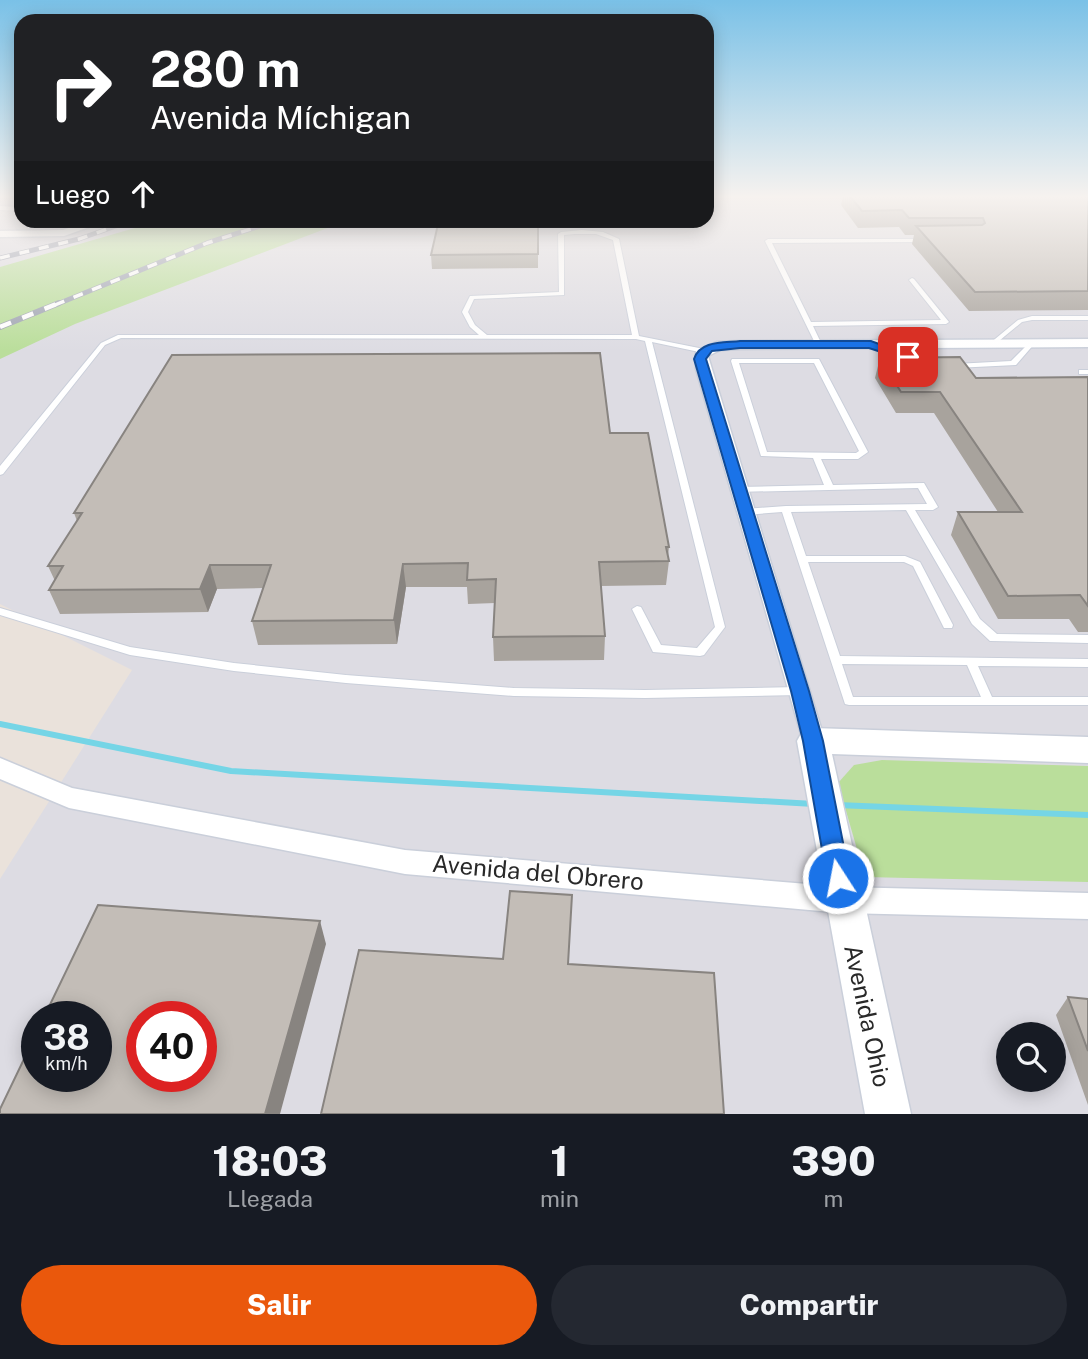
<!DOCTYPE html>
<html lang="es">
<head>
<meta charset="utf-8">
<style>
  :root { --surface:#171b24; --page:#242831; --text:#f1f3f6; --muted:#9ea1a6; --accent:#ea580c }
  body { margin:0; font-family:"Public Sans",sans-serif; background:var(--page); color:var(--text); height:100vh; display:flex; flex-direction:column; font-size:26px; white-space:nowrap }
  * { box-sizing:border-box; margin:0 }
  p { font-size:23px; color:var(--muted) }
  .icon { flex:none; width:38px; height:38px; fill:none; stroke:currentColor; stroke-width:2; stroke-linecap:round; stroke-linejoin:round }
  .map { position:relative; height:1114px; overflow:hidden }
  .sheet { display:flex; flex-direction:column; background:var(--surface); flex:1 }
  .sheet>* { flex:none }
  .banner { position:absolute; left:14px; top:14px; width:700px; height:214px; border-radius:21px; box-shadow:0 4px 18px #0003; background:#202124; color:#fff; overflow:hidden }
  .fabs { position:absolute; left:996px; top:1022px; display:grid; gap:14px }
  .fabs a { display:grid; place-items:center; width:70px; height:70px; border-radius:50%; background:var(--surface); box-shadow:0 4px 18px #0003; font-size:35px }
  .speed { position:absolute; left:21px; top:1001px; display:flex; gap:14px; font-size:35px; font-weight:700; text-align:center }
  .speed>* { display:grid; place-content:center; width:91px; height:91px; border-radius:50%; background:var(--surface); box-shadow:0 4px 18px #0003; line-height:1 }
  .speed small { font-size:18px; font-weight:400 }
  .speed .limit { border:10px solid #d22; background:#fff; color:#111 }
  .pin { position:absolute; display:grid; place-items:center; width:60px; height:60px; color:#fff; margin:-30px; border-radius:14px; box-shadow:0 4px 10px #0006 }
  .me { position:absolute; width:77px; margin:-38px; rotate:349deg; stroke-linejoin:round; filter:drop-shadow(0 0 5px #0008) }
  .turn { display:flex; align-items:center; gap:24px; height:147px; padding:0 21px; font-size:32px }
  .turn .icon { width:91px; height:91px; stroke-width:2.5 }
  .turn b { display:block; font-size:49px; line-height:60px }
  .then { display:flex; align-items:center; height:66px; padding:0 21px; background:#0003; gap:14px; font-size:26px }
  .eta { display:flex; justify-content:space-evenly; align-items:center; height:119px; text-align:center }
  .eta b { font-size:42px; font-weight:800; line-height:49px }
  .cta { display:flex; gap:14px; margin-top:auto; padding:14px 21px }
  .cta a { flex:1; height:80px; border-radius:42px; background:var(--accent); color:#fff; font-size:28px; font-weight:800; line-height:80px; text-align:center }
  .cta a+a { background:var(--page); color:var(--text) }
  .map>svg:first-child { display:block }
  .industrial { fill:#dddce3; fill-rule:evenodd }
  .green { fill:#bade9b }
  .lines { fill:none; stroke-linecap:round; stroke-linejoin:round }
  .stream { stroke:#75d5e6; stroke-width:6 }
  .lane-casing { stroke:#cacfda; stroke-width:2 }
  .street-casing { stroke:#cacfda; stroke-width:3 }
  .secondary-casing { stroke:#cacfda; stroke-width:3 }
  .lane { fill:#fff; fill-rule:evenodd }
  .street { fill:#fff; fill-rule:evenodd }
  .secondary { fill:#fff; fill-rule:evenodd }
  .rail-far1-casing { stroke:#9fa4b2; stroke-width:5 }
  .rail-casing { stroke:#9fa4b2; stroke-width:6 }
  .rail-far1 { stroke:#fff; stroke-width:3.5; stroke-dasharray:10; stroke-linecap:butt }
  .rail { stroke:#fff; stroke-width:4.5; stroke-dasharray:12; stroke-linecap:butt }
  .wall { fill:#a8a39d }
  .shaded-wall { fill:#888480 }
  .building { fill:#c3bdb7; stroke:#888480; stroke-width:2; fill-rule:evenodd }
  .route { fill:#1a73e8; stroke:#114b97; stroke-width:2 }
  .labels { text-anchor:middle; stroke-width:5; stroke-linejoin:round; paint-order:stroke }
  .near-street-label { font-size:24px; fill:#292929; stroke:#fff }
</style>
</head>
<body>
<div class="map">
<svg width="1088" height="1114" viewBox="0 0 1088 1114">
  <rect width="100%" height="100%" fill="#eae2db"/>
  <path class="industrial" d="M0,195H21V220H707V195H1088V1114H0V879L132,670L0,604ZM37,1017H96V1076H37ZM142,1017H201V1076H142ZM1008,1034H1054V1080H1008Z"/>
  <g class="green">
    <polygon points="159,221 346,221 75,324 0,359 0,267"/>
    <polygon points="882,760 1088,766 1088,882 865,877 838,783 854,765"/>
  </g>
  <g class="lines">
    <g class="stream">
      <polyline points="0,724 231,771 814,804"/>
      <polyline points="837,805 1088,815"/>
    </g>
    <g class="lane-casing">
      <g id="lane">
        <polygon points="0,206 21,207 21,211 0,210"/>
        <path d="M582,230L603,232L619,239L639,336L704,349L708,351L704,353L652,342L725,627L704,655L700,656L653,652L632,609L637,606L641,607L661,645L697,648L715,627L645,341L636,339L121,338L105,345L3,474L0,475V466L101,343L118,335H479L470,327L462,312L470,296L559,292L558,234L561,232ZM575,234H596L613,240L632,335H487L475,325L468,312L474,299L564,295V235Z"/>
        <polygon points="927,239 927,241 925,242 772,243 811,322 941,320 909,280 912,278 914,279 949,322 946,324 813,326 822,345 819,347 816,345 765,241 768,239"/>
        <polygon points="1032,316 1088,316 1088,320 1032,320 1022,322 994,345 989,344 1018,320"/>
        <polygon points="1032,341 1035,343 1016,365 955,368 951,366 955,364 1011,361 1030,342"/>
        <polygon points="871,343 923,359 924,361 923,363 917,363 869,346 869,344"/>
        <path d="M732,359H819L868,452L858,459H821L833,485L924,483L938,507L933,510H915L980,619L997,634L1088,635V643L990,641L972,624L906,510L791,512L806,556H905L920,562L953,625L952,628H944L913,566L904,562H808L840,656L1088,659V667L978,666L992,697H1088V705H849L845,704L782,512L745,515L740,512L745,509L786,506L927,504L918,488L735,492L734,490L738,487L824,485L813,458L761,456L731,361ZM739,363H814L859,451L856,453L767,452ZM842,664L967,665L981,697H853Z"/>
        <rect x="1079" y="370" width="9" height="4"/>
        <polygon points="0,608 130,647 234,663 346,675 514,688 645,690 800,687 804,688 806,691 804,694 800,695 645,698 514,696 346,683 234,671 130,655 0,615"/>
      </g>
    </g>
    <g class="street-casing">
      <g id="street">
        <polygon points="91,220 109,220 64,236 0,237 0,231 63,230"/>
        <polygon points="1088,339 1088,347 740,349 720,350 708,356 825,741 821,748 813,750 805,748 696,369 696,351 717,342 740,341"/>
        <polygon points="0,758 72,788 405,850 843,887 1088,893 1088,919 843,913 405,874 69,808 0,779"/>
      </g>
    </g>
    <g class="secondary-casing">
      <polygon id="secondary" points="813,728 1088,737 1088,763 832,754 911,1114 865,1114 797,741 802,732"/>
    </g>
    <use href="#lane" class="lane"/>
    <use href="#street" class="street"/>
    <use href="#secondary" class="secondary"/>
    <g class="rail-far1-casing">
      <g id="rail-far1">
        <polyline points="0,258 79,239 133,220"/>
        <polyline points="55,305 207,243 279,220"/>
      </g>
    </g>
    <g class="rail-casing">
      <polyline id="rail" points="0,327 59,303"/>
    </g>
    <use href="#rail-far1" class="rail-far1"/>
    <use href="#rail" class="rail"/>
  </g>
  <g class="wall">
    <polygon points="843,195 1088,195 1088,310 969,311 912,244 914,235 905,235 899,227 858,228 841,205"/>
    <polygon points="538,220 538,268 432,269 431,255"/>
    <polygon points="880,358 976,378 1088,377 1088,632 1078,632 1069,619 998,619 951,535 958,512 998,512 934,413 896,413 875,378"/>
    <polygon points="610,433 669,547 668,557 669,561 666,585 601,586 605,636 604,660 494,661 493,637 495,603 468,604 467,587 406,587 397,644 258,645 252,621 263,588 217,589 208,612 60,614 49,590 55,581 48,566 77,521 74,513"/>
    <polygon points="1068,997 1088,999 1088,1105 1056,1015"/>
  </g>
  <g class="shaded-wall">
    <polygon points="403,564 406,587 397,644 394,620"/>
    <polygon points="210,565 217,589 208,612 200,589"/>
    <polygon points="320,921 326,944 280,1114 265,1114"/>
  </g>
  <g class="building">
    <polygon points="849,195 1088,195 1088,291 975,292 916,226 982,225 985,223 983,218 909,218 902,210 862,211"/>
    <polygon points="439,220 538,220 538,254 431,255"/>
    <polygon points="600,353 610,433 648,433 669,547 666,547 669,561 599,562 605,636 493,637 496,579 467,580 468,563 403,564 394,620 252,621 271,565 210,565 200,589 49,590 63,566 48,566 82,513 74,513 172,355"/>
    <polygon points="960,357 976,378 1088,377 1088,606 1080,595 1008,596 958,512 1022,512 940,392 901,392 880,358"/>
    <polygon points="510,891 572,895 568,964 714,973 724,1114 321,1114 359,950 503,959"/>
    <path d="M98,905L320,921L265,1114H0V1109L37,1032V1076H96V1017H44ZM142,1017H201V1076H142Z"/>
    <polygon points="1068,997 1088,999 1088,1051"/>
  </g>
  <linearGradient id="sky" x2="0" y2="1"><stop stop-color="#7ac1e7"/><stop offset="0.56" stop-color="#f6f2ef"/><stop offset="1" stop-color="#f6f2ef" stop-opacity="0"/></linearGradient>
  <rect width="1088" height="351" fill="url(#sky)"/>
  <path class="route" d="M740,341H871L914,357L908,361L869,348H740L712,351L706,359L809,691L823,741L850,878L846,885L838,888L830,885L827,878L803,741L791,691L694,359C700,340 725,343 740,341Z"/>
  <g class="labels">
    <g class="near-street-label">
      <text transform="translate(538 873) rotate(5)" y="8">Avenida del Obrero</text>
      <text transform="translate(867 1016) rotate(78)" y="8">Avenida Ohio</text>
    </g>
  </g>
</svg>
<div class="fabs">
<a><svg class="icon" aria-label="search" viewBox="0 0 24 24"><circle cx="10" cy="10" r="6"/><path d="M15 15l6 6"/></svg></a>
</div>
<div class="speed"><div>38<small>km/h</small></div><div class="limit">40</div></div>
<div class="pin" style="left:908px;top:357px;background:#d93025"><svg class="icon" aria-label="arrive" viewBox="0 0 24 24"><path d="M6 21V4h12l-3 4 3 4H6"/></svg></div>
<svg class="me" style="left:838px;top:878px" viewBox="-20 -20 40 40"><circle r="17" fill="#1a73e8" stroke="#fff" stroke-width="3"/><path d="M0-11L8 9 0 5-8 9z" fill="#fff"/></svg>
<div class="banner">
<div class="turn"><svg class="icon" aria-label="right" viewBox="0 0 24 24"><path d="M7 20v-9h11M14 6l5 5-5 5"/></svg><div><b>280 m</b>Avenida Míchigan</div></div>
<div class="then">Luego<svg class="icon" aria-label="ahead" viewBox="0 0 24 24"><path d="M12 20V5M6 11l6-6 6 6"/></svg></div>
</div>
</div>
<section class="sheet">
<div class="eta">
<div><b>18:03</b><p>Llegada</p></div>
<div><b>1</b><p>min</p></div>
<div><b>390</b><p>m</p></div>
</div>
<div class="cta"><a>Salir</a><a>Compartir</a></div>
</section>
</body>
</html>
